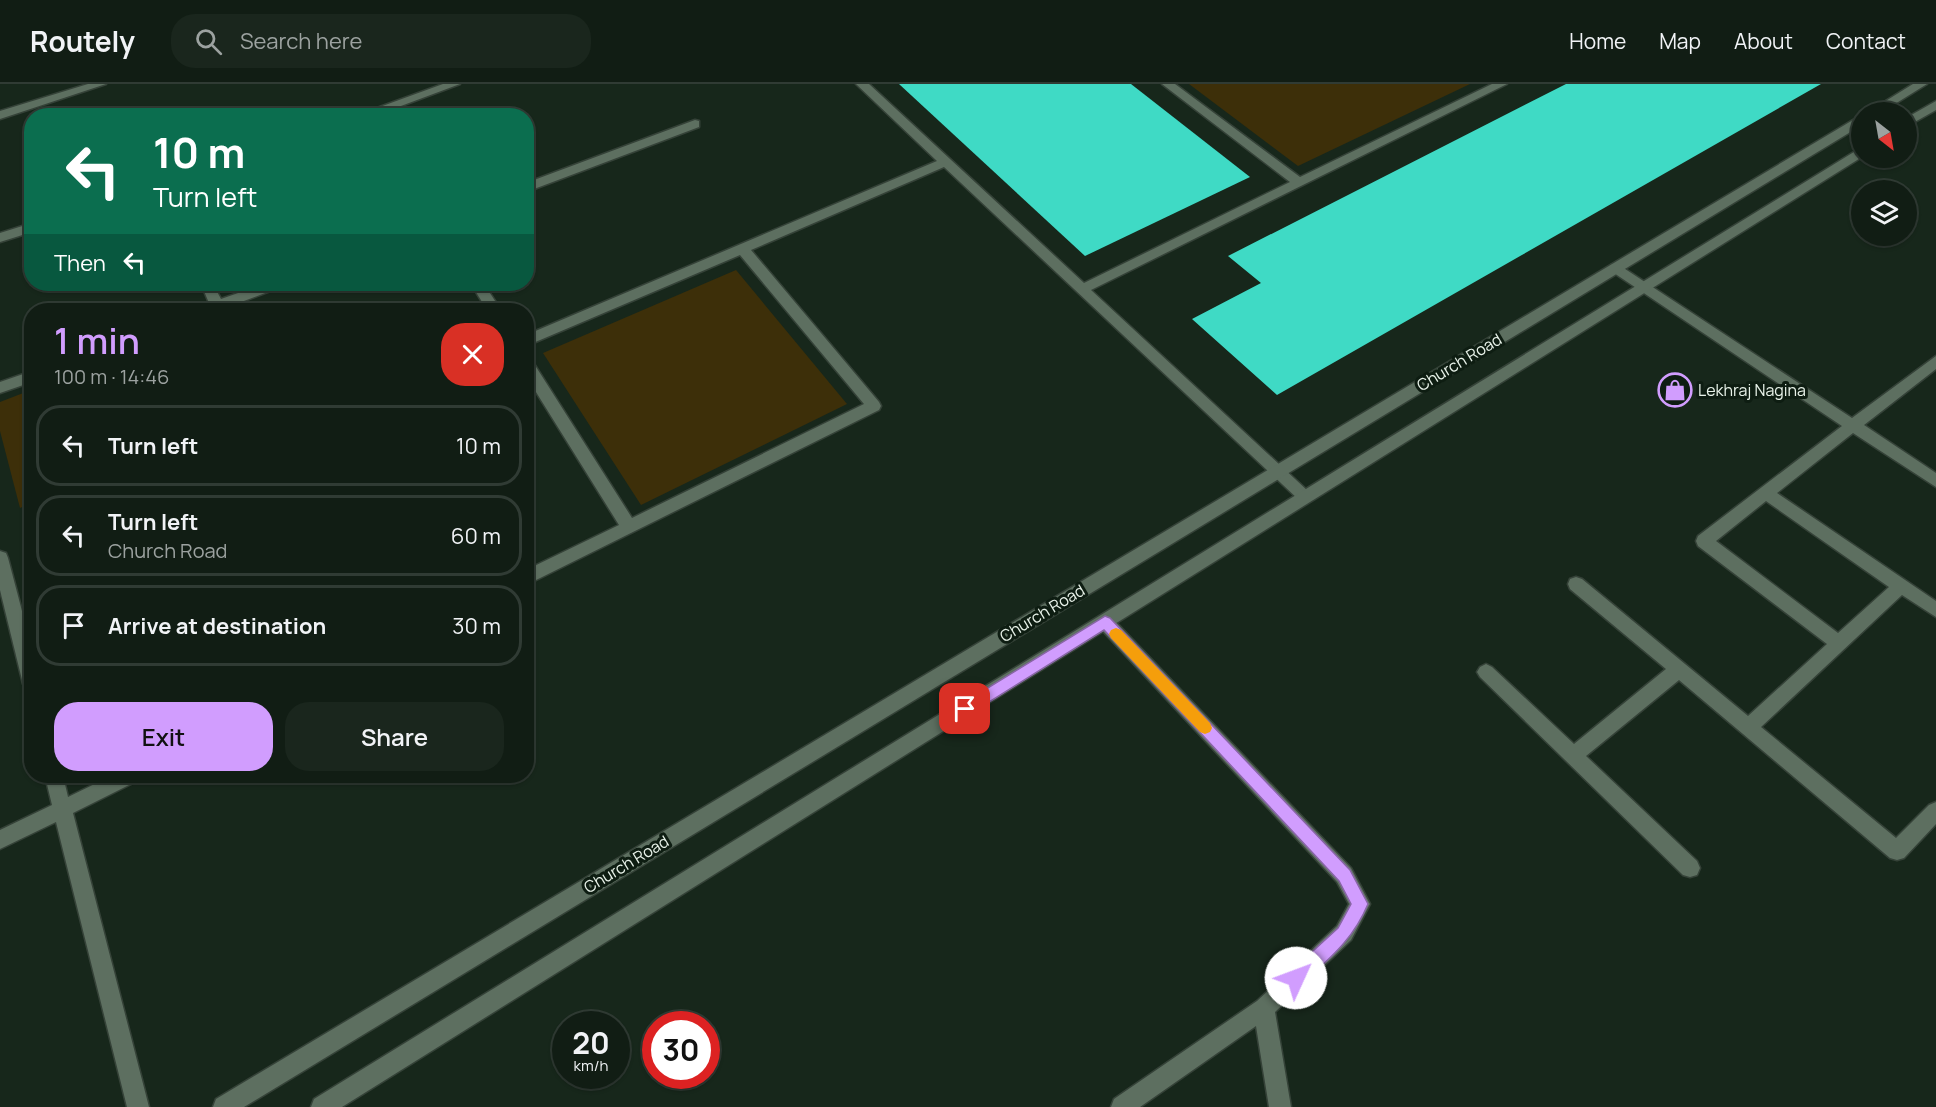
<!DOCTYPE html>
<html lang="en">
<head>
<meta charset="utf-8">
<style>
  :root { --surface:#111d14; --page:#1a261d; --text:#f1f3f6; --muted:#9ca2a0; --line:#303b34; --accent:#d19dfe }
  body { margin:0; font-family:Manrope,sans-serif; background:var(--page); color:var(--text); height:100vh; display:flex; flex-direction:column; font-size:22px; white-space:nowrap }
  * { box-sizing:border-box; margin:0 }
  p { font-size:20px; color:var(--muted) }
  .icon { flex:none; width:33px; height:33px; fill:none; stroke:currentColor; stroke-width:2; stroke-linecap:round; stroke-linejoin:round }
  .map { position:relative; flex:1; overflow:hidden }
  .panel { position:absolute; left:24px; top:219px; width:510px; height:480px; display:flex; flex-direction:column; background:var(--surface); border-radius:24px; box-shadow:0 2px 4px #0004,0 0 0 2px var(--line) }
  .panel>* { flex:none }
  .hud { position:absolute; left:24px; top:24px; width:510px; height:183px; border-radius:24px; box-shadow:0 2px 4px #0004,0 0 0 2px var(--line); background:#0b6e4f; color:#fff; overflow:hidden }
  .needle { width:39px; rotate:149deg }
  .buttons { position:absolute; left:1851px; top:18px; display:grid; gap:12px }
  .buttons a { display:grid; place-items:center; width:66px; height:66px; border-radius:50%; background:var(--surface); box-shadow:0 2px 4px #0004,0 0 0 2px var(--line); font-size:30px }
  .speed { position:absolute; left:552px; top:927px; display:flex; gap:12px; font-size:30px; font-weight:700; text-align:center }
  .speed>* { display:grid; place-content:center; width:78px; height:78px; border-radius:50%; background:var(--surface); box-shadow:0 2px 4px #0004,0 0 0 2px var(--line); line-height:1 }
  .speed small { font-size:15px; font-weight:400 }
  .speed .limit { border:9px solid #d22; background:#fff; color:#111 }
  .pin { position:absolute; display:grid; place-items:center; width:51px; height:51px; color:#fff; margin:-26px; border-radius:12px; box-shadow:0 3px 9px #0006 }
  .me { position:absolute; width:66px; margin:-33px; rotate:47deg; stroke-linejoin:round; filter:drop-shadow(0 0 4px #0008) }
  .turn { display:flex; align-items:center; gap:21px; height:126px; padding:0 30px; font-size:27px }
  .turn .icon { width:78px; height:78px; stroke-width:2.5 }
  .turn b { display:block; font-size:42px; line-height:51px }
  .then { display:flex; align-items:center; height:57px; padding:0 30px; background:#0003; gap:12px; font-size:22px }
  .round { display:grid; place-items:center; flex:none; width:63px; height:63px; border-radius:24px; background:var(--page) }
  .summary { display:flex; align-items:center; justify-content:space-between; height:102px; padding:0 30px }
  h1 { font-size:36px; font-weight:600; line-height:45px; color:var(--accent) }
  .action { display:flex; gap:12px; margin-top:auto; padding:12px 30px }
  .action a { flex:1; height:69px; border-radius:24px; background:var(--accent); color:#111; font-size:24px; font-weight:600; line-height:69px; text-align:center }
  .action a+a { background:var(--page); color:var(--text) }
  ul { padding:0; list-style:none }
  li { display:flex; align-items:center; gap:18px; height:81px; margin:0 12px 9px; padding:0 18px; border:3px solid var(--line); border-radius:24px }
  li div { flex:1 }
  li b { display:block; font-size:22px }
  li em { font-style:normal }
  header { display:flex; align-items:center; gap:36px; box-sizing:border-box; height:84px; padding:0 30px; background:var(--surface); border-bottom:2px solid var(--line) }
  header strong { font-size:28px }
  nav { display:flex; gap:33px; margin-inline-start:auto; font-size:21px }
  .search { width:420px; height:54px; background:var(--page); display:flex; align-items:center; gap:15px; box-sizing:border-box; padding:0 21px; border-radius:24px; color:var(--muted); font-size:22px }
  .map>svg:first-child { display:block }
  .green { fill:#3d2f09 }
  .building { fill:#3fdac5 }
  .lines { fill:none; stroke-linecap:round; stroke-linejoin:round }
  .minor-casing { stroke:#354238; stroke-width:3 }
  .tertiary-casing { stroke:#354238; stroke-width:3 }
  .minor { fill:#5d6f60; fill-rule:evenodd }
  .tertiary { fill:#5d6f60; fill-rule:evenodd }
  .route { fill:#d19dfe; stroke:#8866a5; stroke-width:1.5 }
  .slow { fill:#f59e0b }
  .labels { text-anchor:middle; stroke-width:6; stroke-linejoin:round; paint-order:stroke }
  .street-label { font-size:16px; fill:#e8f2e9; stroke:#0e1d12 }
  .poi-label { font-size:16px; fill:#e8f2e9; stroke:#0e1d12; text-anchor:start }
</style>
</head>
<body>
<header>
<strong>Routely</strong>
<div class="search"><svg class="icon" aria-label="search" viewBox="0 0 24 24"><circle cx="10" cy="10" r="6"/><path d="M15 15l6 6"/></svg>Search here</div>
<nav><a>Home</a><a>Map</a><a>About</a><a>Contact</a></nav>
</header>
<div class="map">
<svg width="1936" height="1023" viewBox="0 0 1936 1023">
  <rect width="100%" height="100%" fill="#17271b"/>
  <g class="green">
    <polygon points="1189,0 1470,0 1298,82"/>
    <polygon points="736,186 847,320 641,421 543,269"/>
    <polygon points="31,306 31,419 20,424 0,347 0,318"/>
  </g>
  <g class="building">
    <polygon points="899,0 1131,0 1250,93 1085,172"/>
    <polygon points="1566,0 1821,0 1277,311 1192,235 1261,199 1228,172"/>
  </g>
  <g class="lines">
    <g class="minor-casing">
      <g id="minor">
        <polygon points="88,0 106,0 0,35 0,27"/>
        <polygon points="443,0 460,0 374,32 355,32"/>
        <polygon points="856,0 869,0 1084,199 1290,98 1162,0 1175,0 1300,93 1492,0 1507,0 1091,206 1309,408 1312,412 1309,416 1304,418 1299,416 944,83 751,166 879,318 881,322 879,326 526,501 526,486 619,441 526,292 526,274 531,275 632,434 864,320 740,171 526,262 526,251 937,77"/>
        <polygon points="695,36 699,37 699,43 526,108 526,99"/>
        <polygon points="32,139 32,148 0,158 0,149"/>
        <path d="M1616,179L1852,334L1936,272V285L1864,341L1936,389V403L1853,349L1777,409L1936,517V533L1902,511L1761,643L1896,754L1929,721L1936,718V740L1904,774L1897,776L1890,774L1679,596L1586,672L1697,777L1700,784L1697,791L1690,793L1683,791L1480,593L1477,588L1480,583L1486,580L1492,583L1574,660L1666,585L1570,505L1568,500L1570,495L1576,493L1582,495L1748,632L1827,560L1698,462L1696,457L1698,452L1842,342L1611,187L1609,184L1611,181ZM1766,417L1889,503L1838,549L1716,457Z"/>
        <polygon points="201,200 213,200 221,215 264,200 283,200 281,203 225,224 226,226 198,226 200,223 209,219"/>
        <polygon points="471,200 484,200 501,226 487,226"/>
        <polygon points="32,287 32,298 0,309 0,298"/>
        <polygon points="0,467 6,469 8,474 32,565 32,608 26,605 23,600 0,506"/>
        <polygon points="1105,531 1111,533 1351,784 1370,820 1351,856 1275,928 1291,1023 1269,1023 1256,942 1140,1023 1111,1023 1114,1015 1257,917 1337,842 1349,820 1337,798 1099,543 1097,538 1099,533"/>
        <polygon points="45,692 63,692 68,713 111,692 138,692 135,698 73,729 149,1023 127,1023 56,738 0,765 0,746 52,721"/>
      </g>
    </g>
    <g class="tertiary-casing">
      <g id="tertiary">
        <polygon points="1913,0 1927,0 1882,28 1868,28"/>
        <polygon points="1936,17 1936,26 1906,43 1906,34"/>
        <polygon points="1858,33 1862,33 1862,41 244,1023 213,1023 216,1015"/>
        <polygon points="1862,63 1862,73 342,1023 311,1023 314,1015"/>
      </g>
    </g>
    <use href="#minor" class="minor"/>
    <use href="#tertiary" class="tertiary"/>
  </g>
  <path class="route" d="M1105,532L1110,534L1350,786L1368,820C1353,856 1330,874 1302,900L1296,903L1290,900L1288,894L1290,888L1338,844L1351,820L1339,797L1104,546L970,630L965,632L960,630L958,625L960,621Z"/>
  <polygon class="slow" points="1116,544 1121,546 1210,639 1212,644 1210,648 1205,650 1200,648 1111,554 1109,550 1111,546"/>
  <defs>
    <g id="shop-ring" transform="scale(1.725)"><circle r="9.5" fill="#0e1d12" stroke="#d19dfe" stroke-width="1.5"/><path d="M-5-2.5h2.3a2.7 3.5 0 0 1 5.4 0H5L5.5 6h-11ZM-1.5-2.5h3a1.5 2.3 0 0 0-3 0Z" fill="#d19dfe"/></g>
  </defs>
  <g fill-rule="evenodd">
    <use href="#shop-ring" x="1675" y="306"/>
  </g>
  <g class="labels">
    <g class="street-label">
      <text transform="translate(1459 278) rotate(-31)" y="6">Church Road</text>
      <text transform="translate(1042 529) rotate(-31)" y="6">Church Road</text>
      <text transform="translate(626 780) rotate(-31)" y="6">Church Road</text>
    </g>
    <g class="poi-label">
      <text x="1698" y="312">Lekhraj Nagina</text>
    </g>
  </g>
</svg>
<div class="buttons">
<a><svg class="needle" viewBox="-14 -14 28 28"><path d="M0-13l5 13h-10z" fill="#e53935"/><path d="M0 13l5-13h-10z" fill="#9ca2a0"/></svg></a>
<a><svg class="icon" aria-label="layers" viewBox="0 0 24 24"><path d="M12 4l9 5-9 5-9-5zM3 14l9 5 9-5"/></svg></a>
</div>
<div class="speed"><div>20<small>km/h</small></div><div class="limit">30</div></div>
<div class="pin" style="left:965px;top:625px;background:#d93025"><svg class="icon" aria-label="arrive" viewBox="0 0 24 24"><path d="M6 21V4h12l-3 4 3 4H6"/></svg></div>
<svg class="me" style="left:1296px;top:894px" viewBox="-20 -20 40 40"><circle r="19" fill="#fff"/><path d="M0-13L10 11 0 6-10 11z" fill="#d19dfe"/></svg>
<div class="hud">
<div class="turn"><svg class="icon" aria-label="left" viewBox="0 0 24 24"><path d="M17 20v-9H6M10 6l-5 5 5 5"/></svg><div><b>10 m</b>Turn left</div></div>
<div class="then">Then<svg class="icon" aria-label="left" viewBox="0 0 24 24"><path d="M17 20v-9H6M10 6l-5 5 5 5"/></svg></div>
</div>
<section class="panel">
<div class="summary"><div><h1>1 min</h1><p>100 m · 14:46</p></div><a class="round" style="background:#d93025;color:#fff"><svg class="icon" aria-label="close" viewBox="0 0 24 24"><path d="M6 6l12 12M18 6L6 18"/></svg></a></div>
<ul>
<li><svg class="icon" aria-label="left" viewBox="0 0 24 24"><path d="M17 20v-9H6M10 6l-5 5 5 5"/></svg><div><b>Turn left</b></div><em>10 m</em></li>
<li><svg class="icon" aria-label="left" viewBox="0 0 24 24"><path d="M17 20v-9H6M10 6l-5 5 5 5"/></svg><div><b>Turn left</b><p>Church Road</p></div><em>60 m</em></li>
<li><svg class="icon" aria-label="arrive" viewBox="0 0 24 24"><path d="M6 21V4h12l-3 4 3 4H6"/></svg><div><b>Arrive at destination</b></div><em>30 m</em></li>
</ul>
<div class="action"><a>Exit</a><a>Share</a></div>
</section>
</div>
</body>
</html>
